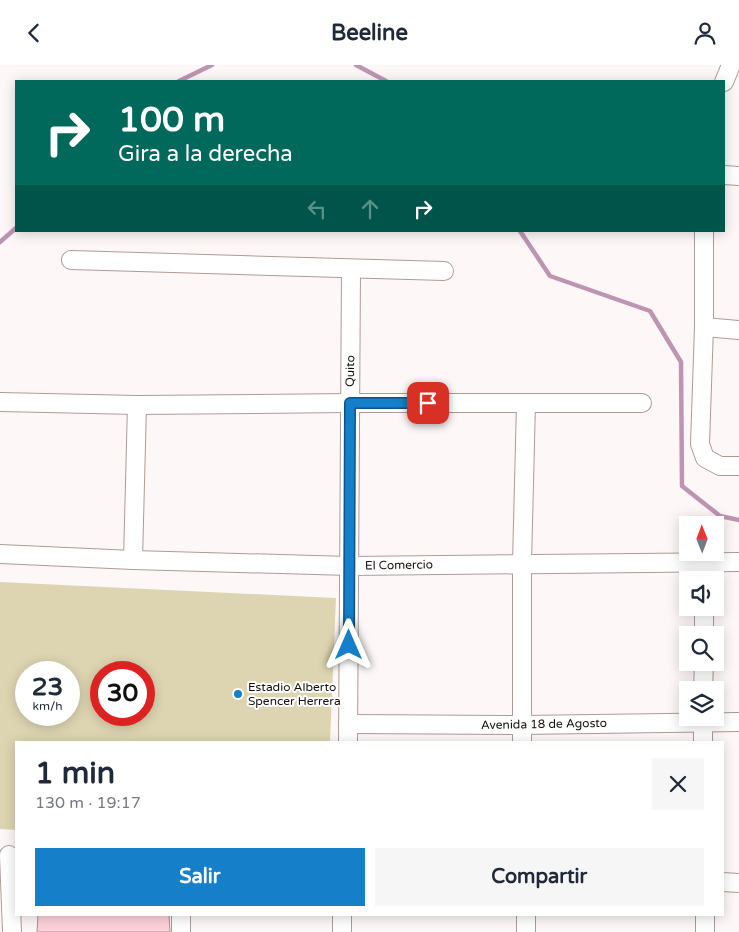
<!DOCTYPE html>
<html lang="es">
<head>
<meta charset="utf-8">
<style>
  :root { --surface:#fff; --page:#f6f6f7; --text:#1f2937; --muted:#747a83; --accent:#167fca }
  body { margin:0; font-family:"Varela Round",sans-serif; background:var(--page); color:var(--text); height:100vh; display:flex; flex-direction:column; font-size:19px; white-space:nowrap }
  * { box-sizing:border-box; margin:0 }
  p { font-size:16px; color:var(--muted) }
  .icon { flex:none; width:28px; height:28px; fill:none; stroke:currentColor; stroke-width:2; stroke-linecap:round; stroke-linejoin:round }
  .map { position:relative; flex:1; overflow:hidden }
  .panel { position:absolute; left:15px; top:676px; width:709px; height:175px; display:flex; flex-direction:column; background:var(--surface); border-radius:0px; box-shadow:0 2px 12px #0003 }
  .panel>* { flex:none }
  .guide { position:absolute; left:15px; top:15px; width:710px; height:152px; border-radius:0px; box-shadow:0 2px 12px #0003; background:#00695c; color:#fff; overflow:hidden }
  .needle { width:32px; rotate:359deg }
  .tools { position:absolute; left:679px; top:451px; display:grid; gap:10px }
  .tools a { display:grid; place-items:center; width:45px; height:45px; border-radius:0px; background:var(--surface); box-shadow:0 2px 12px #0003; font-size:25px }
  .speed { position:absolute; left:15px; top:596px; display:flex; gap:10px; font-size:25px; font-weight:700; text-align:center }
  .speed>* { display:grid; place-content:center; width:65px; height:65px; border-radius:50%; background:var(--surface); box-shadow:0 2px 12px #0003; line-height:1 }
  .speed small { font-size:12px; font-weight:400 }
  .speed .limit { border:8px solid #d22; background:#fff; color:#111 }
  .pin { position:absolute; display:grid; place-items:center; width:42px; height:42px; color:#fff; margin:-21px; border-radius:10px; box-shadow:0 2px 8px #0006 }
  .me { position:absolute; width:55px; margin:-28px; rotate:0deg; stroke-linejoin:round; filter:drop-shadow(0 0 4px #0008) }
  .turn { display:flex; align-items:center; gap:18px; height:105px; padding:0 20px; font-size:22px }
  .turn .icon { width:65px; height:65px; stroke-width:2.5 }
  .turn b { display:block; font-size:35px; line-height:42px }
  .lanes { display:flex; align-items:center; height:48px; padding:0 20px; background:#0003; justify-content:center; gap:25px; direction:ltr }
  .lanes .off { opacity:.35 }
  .round { display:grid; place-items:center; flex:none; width:52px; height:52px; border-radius:0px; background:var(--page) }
  .summary { display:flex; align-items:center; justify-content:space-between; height:85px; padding:0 20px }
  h1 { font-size:30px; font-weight:700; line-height:38px }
  .primary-button { display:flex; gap:10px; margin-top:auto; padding:10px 20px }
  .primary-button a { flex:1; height:58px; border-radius:0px; background:var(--accent); color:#fff; font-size:20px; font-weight:700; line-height:58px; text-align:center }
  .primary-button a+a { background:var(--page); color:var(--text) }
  header { display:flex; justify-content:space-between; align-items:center; height:65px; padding:0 20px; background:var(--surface); font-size:22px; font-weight:700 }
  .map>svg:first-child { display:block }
  .green { fill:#ddd5b1; fill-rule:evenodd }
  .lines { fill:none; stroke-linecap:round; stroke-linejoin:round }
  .stream { stroke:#bd95b2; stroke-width:4.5 }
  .building { fill:#fdd1d9; stroke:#a69296 }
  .minor-casing { stroke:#ae9b95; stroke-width:20 }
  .minor { stroke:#fff; stroke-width:18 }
  .route-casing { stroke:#0e5383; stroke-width:12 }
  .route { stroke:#167fca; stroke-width:9 }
  .poi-dot { fill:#167fca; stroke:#fff; stroke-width:2 }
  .labels { text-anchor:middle; stroke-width:4; stroke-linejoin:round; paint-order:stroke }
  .street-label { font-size:12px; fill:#150f0d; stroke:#fff }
  .poi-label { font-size:12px; fill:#150f0d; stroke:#fff; text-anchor:start }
</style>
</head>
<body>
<header><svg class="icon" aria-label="back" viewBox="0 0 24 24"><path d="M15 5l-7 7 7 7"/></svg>Beeline<svg class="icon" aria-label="person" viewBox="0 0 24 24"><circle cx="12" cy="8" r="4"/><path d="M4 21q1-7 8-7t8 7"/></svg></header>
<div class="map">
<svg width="739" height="867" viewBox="0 0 739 867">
  <rect width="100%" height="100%" fill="#fdf8f7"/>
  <path class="green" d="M0,517L336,533L330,677L16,678V765L0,764ZM26,608H69V650H26ZM101,608H144V650H101Z"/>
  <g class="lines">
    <g class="stream">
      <polyline points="356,0 386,16"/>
      <polyline points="179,16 212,0"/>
      <polyline points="520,166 550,211 650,246 681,297 682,421 720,451 739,455"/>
      <polyline points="0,177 16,163"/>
    </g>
  </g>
  <polygon class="building" points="38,850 169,850 170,867 37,867"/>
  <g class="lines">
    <g class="minor-casing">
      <g id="minor">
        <polyline points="724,17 731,0"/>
        <polyline points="724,110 739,111"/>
        <polyline points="704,166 704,262 700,379 705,393 720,401 739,401"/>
        <polyline points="71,195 444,206"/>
        <polyline points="704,262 739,265"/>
        <polyline points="0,337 137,340 350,338 642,338"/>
        <polyline points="0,489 133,495 350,501 739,497"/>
        <polyline points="133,495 137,340"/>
        <polyline points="704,570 704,542"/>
        <polyline points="703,625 704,598"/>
        <polyline points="703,652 703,678"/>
        <polyline points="348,659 522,660 739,657"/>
        <polyline points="348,678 351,204"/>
        <polyline points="522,678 522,498 526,338"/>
        <polyline points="9,790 12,867"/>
        <polyline points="722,817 739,818"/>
        <polyline points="181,850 181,867"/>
        <polyline points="526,850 526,867"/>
        <polyline points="705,850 705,867"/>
        <polyline points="342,867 342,850"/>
      </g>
    </g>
    <use href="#minor" class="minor"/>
  </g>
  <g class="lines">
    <g class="route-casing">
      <polyline id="route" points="349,580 350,338 428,338"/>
    </g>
    <use href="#route" class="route"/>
  </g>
  <circle class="poi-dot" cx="238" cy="629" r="5"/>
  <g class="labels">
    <g class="street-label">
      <text transform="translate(350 306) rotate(-89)" y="4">Quito</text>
      <text transform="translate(399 500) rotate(-1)" y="4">El Comercio</text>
      <text transform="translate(544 659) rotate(-1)" y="4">Avenida 18 de Agosto</text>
    </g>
    <g class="poi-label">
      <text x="248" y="626">Estadio Alberto<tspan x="248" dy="14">Spencer Herrera</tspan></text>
    </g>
  </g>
</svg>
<div class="tools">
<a><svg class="needle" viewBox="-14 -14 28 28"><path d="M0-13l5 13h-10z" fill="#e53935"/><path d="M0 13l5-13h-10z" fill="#747a83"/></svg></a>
<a><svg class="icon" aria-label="sound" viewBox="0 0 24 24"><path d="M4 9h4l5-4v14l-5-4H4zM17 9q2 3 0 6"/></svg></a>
<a><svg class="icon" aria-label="search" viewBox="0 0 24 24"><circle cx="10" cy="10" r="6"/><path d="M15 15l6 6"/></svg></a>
<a><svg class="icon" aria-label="layers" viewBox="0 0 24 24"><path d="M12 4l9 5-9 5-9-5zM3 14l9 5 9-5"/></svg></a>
</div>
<div class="speed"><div>23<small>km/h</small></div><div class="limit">30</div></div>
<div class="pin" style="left:428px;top:338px;background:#d93025"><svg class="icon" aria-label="arrive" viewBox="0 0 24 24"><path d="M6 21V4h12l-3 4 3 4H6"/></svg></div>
<svg class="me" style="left:349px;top:580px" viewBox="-20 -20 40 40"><path d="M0-17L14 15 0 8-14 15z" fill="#167fca" stroke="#fff" stroke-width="4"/></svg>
<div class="guide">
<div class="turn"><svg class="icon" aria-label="right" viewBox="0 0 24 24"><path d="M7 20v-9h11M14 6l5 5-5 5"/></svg><div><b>100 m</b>Gira a la derecha</div></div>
<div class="lanes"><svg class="icon off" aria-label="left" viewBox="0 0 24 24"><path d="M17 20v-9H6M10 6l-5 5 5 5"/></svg><svg class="icon off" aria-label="ahead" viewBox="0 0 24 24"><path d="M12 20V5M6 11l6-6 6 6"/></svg><svg class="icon" aria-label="right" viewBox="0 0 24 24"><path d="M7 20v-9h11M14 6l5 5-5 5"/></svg></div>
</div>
<section class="panel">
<div class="summary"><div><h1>1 min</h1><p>130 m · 19:17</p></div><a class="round"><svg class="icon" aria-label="close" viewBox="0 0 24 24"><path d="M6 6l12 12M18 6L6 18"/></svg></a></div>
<div class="primary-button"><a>Salir</a><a>Compartir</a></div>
</section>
</div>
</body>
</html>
